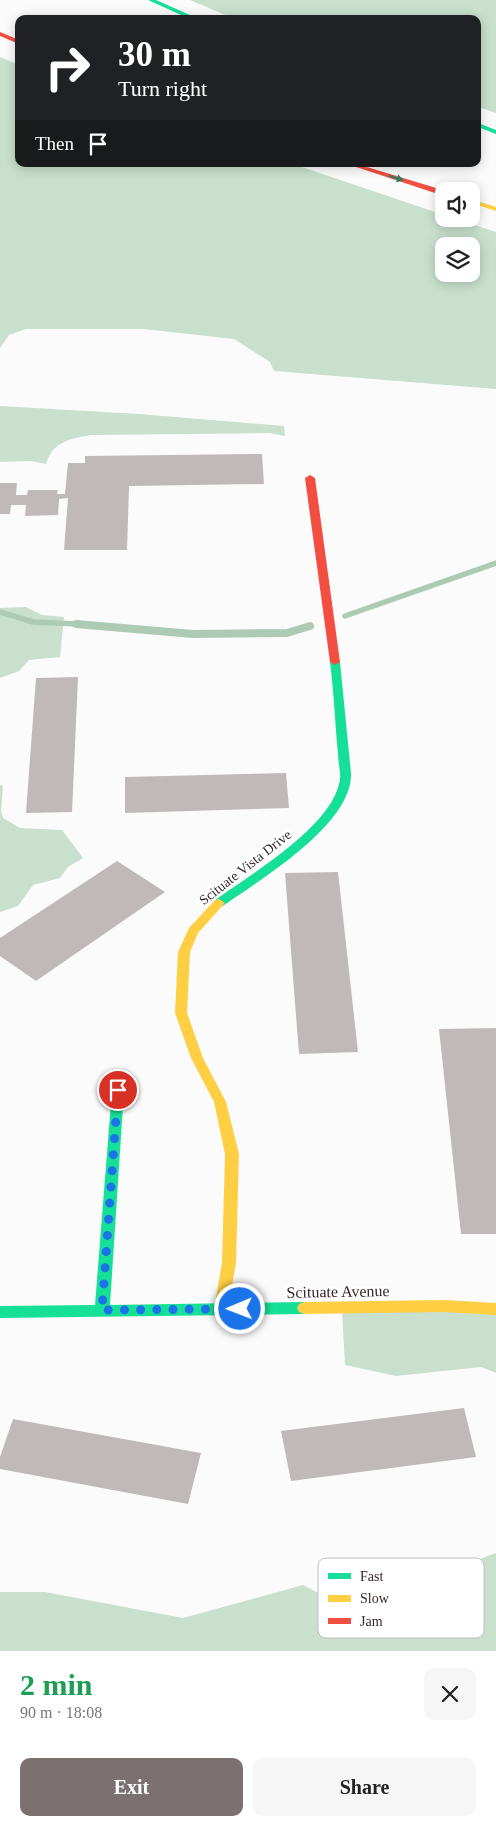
<!DOCTYPE html>
<html lang="en">
<head>
<meta charset="utf-8">
<style>
  :root { --surface:#fff; --page:#f6f6f6; --text:#222; --muted:#767676; --accent:#7c7171 }
  body { margin:0; font-family:Georgia,serif; background:var(--page); color:var(--text); height:100vh; display:flex; flex-direction:column; font-size:19px; white-space:nowrap }
  * { box-sizing:border-box; margin:0 }
  p { font-size:16px; color:var(--muted) }
  .icon { flex:none; width:28px; height:28px; fill:none; stroke:currentColor; stroke-width:2; stroke-linecap:round; stroke-linejoin:round }
  .map { position:relative; height:1651px; overflow:hidden }
  .sheet { display:flex; flex-direction:column; background:var(--surface); flex:1 }
  .sheet>* { flex:none }
  .guide { position:absolute; left:15px; top:15px; width:466px; height:152px; border-radius:10px; box-shadow:0 2px 12px #0003; background:#202124; color:#fff; overflow:hidden }
  .controls { position:absolute; left:435px; top:182px; display:grid; gap:10px }
  .controls a { display:grid; place-items:center; width:45px; height:45px; border-radius:10px; background:var(--surface); box-shadow:0 2px 12px #0003; font-size:25px }
  .pin { position:absolute; display:grid; place-items:center; width:42px; height:42px; color:#fff; margin:-21px; border:2px solid #fff; border-radius:50%; box-shadow:0 1px 5px #0007 }
  .me { position:absolute; width:55px; margin:-28px; rotate:269deg; stroke-linejoin:round; filter:drop-shadow(0 0 4px #0008) }
  .turn { display:flex; align-items:center; gap:18px; height:105px; padding:0 20px; font-size:22px }
  .turn .icon { width:65px; height:65px; stroke-width:2.5 }
  .turn b { display:block; font-size:35px; line-height:42px }
  .then { display:flex; align-items:center; height:48px; padding:0 20px; background:#0003; gap:10px; font-size:19px }
  .round { display:grid; place-items:center; flex:none; width:52px; height:52px; border-radius:10px; background:var(--page) }
  .overview { display:flex; align-items:center; justify-content:space-between; height:85px; padding:0 20px }
  h1 { font-size:30px; font-weight:700; line-height:38px; color:#1e9e55 }
  .cta { display:flex; gap:10px; margin-top:auto; padding:10px 20px }
  .cta a { flex:1; height:58px; border-radius:10px; background:var(--accent); color:#fff; font-size:20px; font-weight:700; line-height:58px; text-align:center }
  .cta a+a { background:var(--page); color:var(--text) }
  .map>svg:first-child { display:block }
  .forest { fill:#c8e0cd; fill-rule:evenodd }
  .lines { fill:none; stroke-linecap:round; stroke-linejoin:round }
  .stream-far1 { stroke:#adcbb4; stroke-width:5.5 }
  .stream { stroke:#adcbb4; stroke-width:8 }
  .building { fill:#c0b9b9 }
  .fast { fill:#16e098; fill-rule:evenodd }
  .slow { fill:#ffcf43; fill-rule:evenodd }
  .jam { fill:#f24e42; fill-rule:evenodd }
  .oneway { fill:#268460 }
  .route { stroke:#1a73e8; stroke-width:9; stroke-dasharray:0 16.2 }
  .labels { text-anchor:middle; stroke-width:5; stroke-linejoin:round; paint-order:stroke }
  .street-label { font-size:14px; fill:#372727; stroke:#fff }
  .near-street-label { font-size:16px; fill:#372727; stroke:#fff }
  .key { fill:#fff; stroke:#c3bebe; stroke-width:1 }
  .key-label { font-size:14px; fill:#372727 }
</style>
</head>
<body>
<div class="map">
<svg width="496" height="1651" viewBox="0 0 496 1651">
  <rect width="100%" height="100%" fill="#fbfbfb"/>
  <g class="forest">
    <polygon points="190,0 496,0 496,113 478,107 478,19 235,19"/>
    <path d="M0,57L19,65V164H293L444,215V219H456L496,232V389L274,371L270,362L234,339L144,329H26L9,335L0,348ZM444,246H471V274H444Z"/>
    <path d="M0,406L139,414L284,426L285,436L270,433L91,435C70,439 53,441 46,464L31,461L0,462Z"/>
    <polygon points="26,607 42,615 64,617 60,657 29,660 19,671 0,678 0,608"/>
    <polygon points="0,785 3,786 1,811 3,818 20,828 62,830 83,858 68,867 60,878 33,885 18,906 0,912"/>
    <polygon points="342,1311 496,1312 496,1373 481,1367 396,1376 345,1365"/>
    <polygon points="496,1553 496,1651 0,1651 0,1592 45,1592 183,1618 303,1585 345,1607 407,1605 453,1595 469,1563"/>
  </g>
  <g class="lines">
    <g class="stream-far1">
      <polyline points="0,612 33,622 100,625"/>
      <polyline points="345,616 496,563"/>
    </g>
    <polyline class="stream" points="76,624 193,634 287,633 310,626"/>
  </g>
  <g class="building">
    <polygon points="262,454 264,484 129,486 127,550 64,550 68,498 59,499 58,515 25,516 26,505 11,505 10,514 0,514 0,483 17,483 16,495 27,495 28,490 58,490 57,494 65,494 68,463 85,463 85,456"/>
    <polygon points="78,677 72,812 26,813 36,678"/>
    <polygon points="286,773 289,808 125,813 125,777"/>
    <polygon points="117,861 165,892 36,981 0,956 0,938"/>
    <polygon points="338,872 358,1052 299,1054 285,873"/>
    <polygon points="496,1028 496,1234 461,1234 439,1029"/>
    <polygon points="464,1408 476,1457 291,1481 281,1431"/>
    <polygon points="13,1419 201,1453 188,1504 0,1469 0,1457"/>
  </g>
  <g class="lines">
    <g class="fast">
      <polygon points="148,0 156,0 199,19 190,19"/>
      <polygon points="478,123 496,130 496,134 478,127"/>
      <path d="M335,659L340,662L351,773C353,824 261,879 223,906H215L213,903L215,900C250,875 329,828 339,784C342,775 338,764 338,754C335,723 334,693 330,662Z"/>
      <polygon points="118,1085 123,1087 124,1090 110,1305 304,1302 309,1304 311,1308 309,1312 304,1314 0,1318 0,1306 95,1305 112,1090 113,1087"/>
    </g>
    <g class="slow">
      <polygon points="471,199 496,207 496,211 471,203"/>
      <polygon points="219,899 225,903 198,933 190,952 187,1013 203,1058 226,1102 239,1154 236,1263 228,1309 226,1313 221,1315 216,1313 214,1309 222,1263 225,1154 214,1102 191,1058 175,1013 178,952 189,928 215,900"/>
      <polygon points="444,1300 496,1303 496,1315 444,1312 304,1314 299,1312 297,1308 299,1304 304,1302"/>
    </g>
    <g class="jam">
      <polygon points="0,32 19,40 19,44 0,36"/>
      <polygon points="347,164 357,164 446,191 444,191 444,195 441,195"/>
      <polygon points="310,475 315,478 340,662 335,665 330,662 305,478"/>
    </g>
  </g>
  <defs><path id="oneway-solid" d="M-6-.8H1V-3.2L6.5 0L1 3.2V.8H-6Z" transform="scale(1.25)"/></defs>
  <use class="oneway" href="#oneway-solid" transform="translate(396 178) rotate(17)"/>
  <g class="lines">
    <polyline class="route" points="118,1090 102,1310 240,1309"/>
  </g>
  <g class="labels">
    <g class="street-label">
      <text transform="translate(245 867) rotate(-38)" y="5">Scituate Vista Drive</text>
    </g>
    <g class="near-street-label">
      <text transform="translate(338 1291) rotate(-1)" y="6">Scituate Avenue</text>
    </g>
  </g>
  <rect x="318" y="1558" width="166" height="80" rx="8" class="key"/>
  <rect x="328" y="1573" width="23" height="6" fill="#16e098"/>
  <rect x="328" y="1595" width="23" height="7" fill="#ffcf43"/>
  <rect x="328" y="1618" width="23" height="6" fill="#f24e42"/>
  <g class="key-label">
    <text x="360" y="1581">Fast</text>
    <text x="360" y="1603">Slow</text>
    <text x="360" y="1626">Jam</text>
  </g>
</svg>
<div class="controls">
<a><svg class="icon" aria-label="sound" viewBox="0 0 24 24"><path d="M4 9h4l5-4v14l-5-4H4zM17 9q2 3 0 6"/></svg></a>
<a><svg class="icon" aria-label="layers" viewBox="0 0 24 24"><path d="M12 4l9 5-9 5-9-5zM3 14l9 5 9-5"/></svg></a>
</div>
<div class="pin" style="left:118px;top:1090px;background:#d93025"><svg class="icon" aria-label="arrive" viewBox="0 0 24 24"><path d="M6 21V4h12l-3 4 3 4H6"/></svg></div>
<svg class="me" style="left:240px;top:1309px" viewBox="-20 -20 40 40"><circle r="17" fill="#1a73e8" stroke="#fff" stroke-width="3"/><path d="M0-11L8 9 0 5-8 9z" fill="#fff"/></svg>
<div class="guide">
<div class="turn"><svg class="icon" aria-label="right" viewBox="0 0 24 24"><path d="M7 20v-9h11M14 6l5 5-5 5"/></svg><div><b>30 m</b>Turn right</div></div>
<div class="then">Then<svg class="icon" aria-label="arrive" viewBox="0 0 24 24"><path d="M6 21V4h12l-3 4 3 4H6"/></svg></div>
</div>
</div>
<section class="sheet">
<div class="overview"><div><h1>2 min</h1><p>90 m · 18:08</p></div><a class="round"><svg class="icon" aria-label="close" viewBox="0 0 24 24"><path d="M6 6l12 12M18 6L6 18"/></svg></a></div>
<div class="cta"><a>Exit</a><a>Share</a></div>
</section>
</body>
</html>
